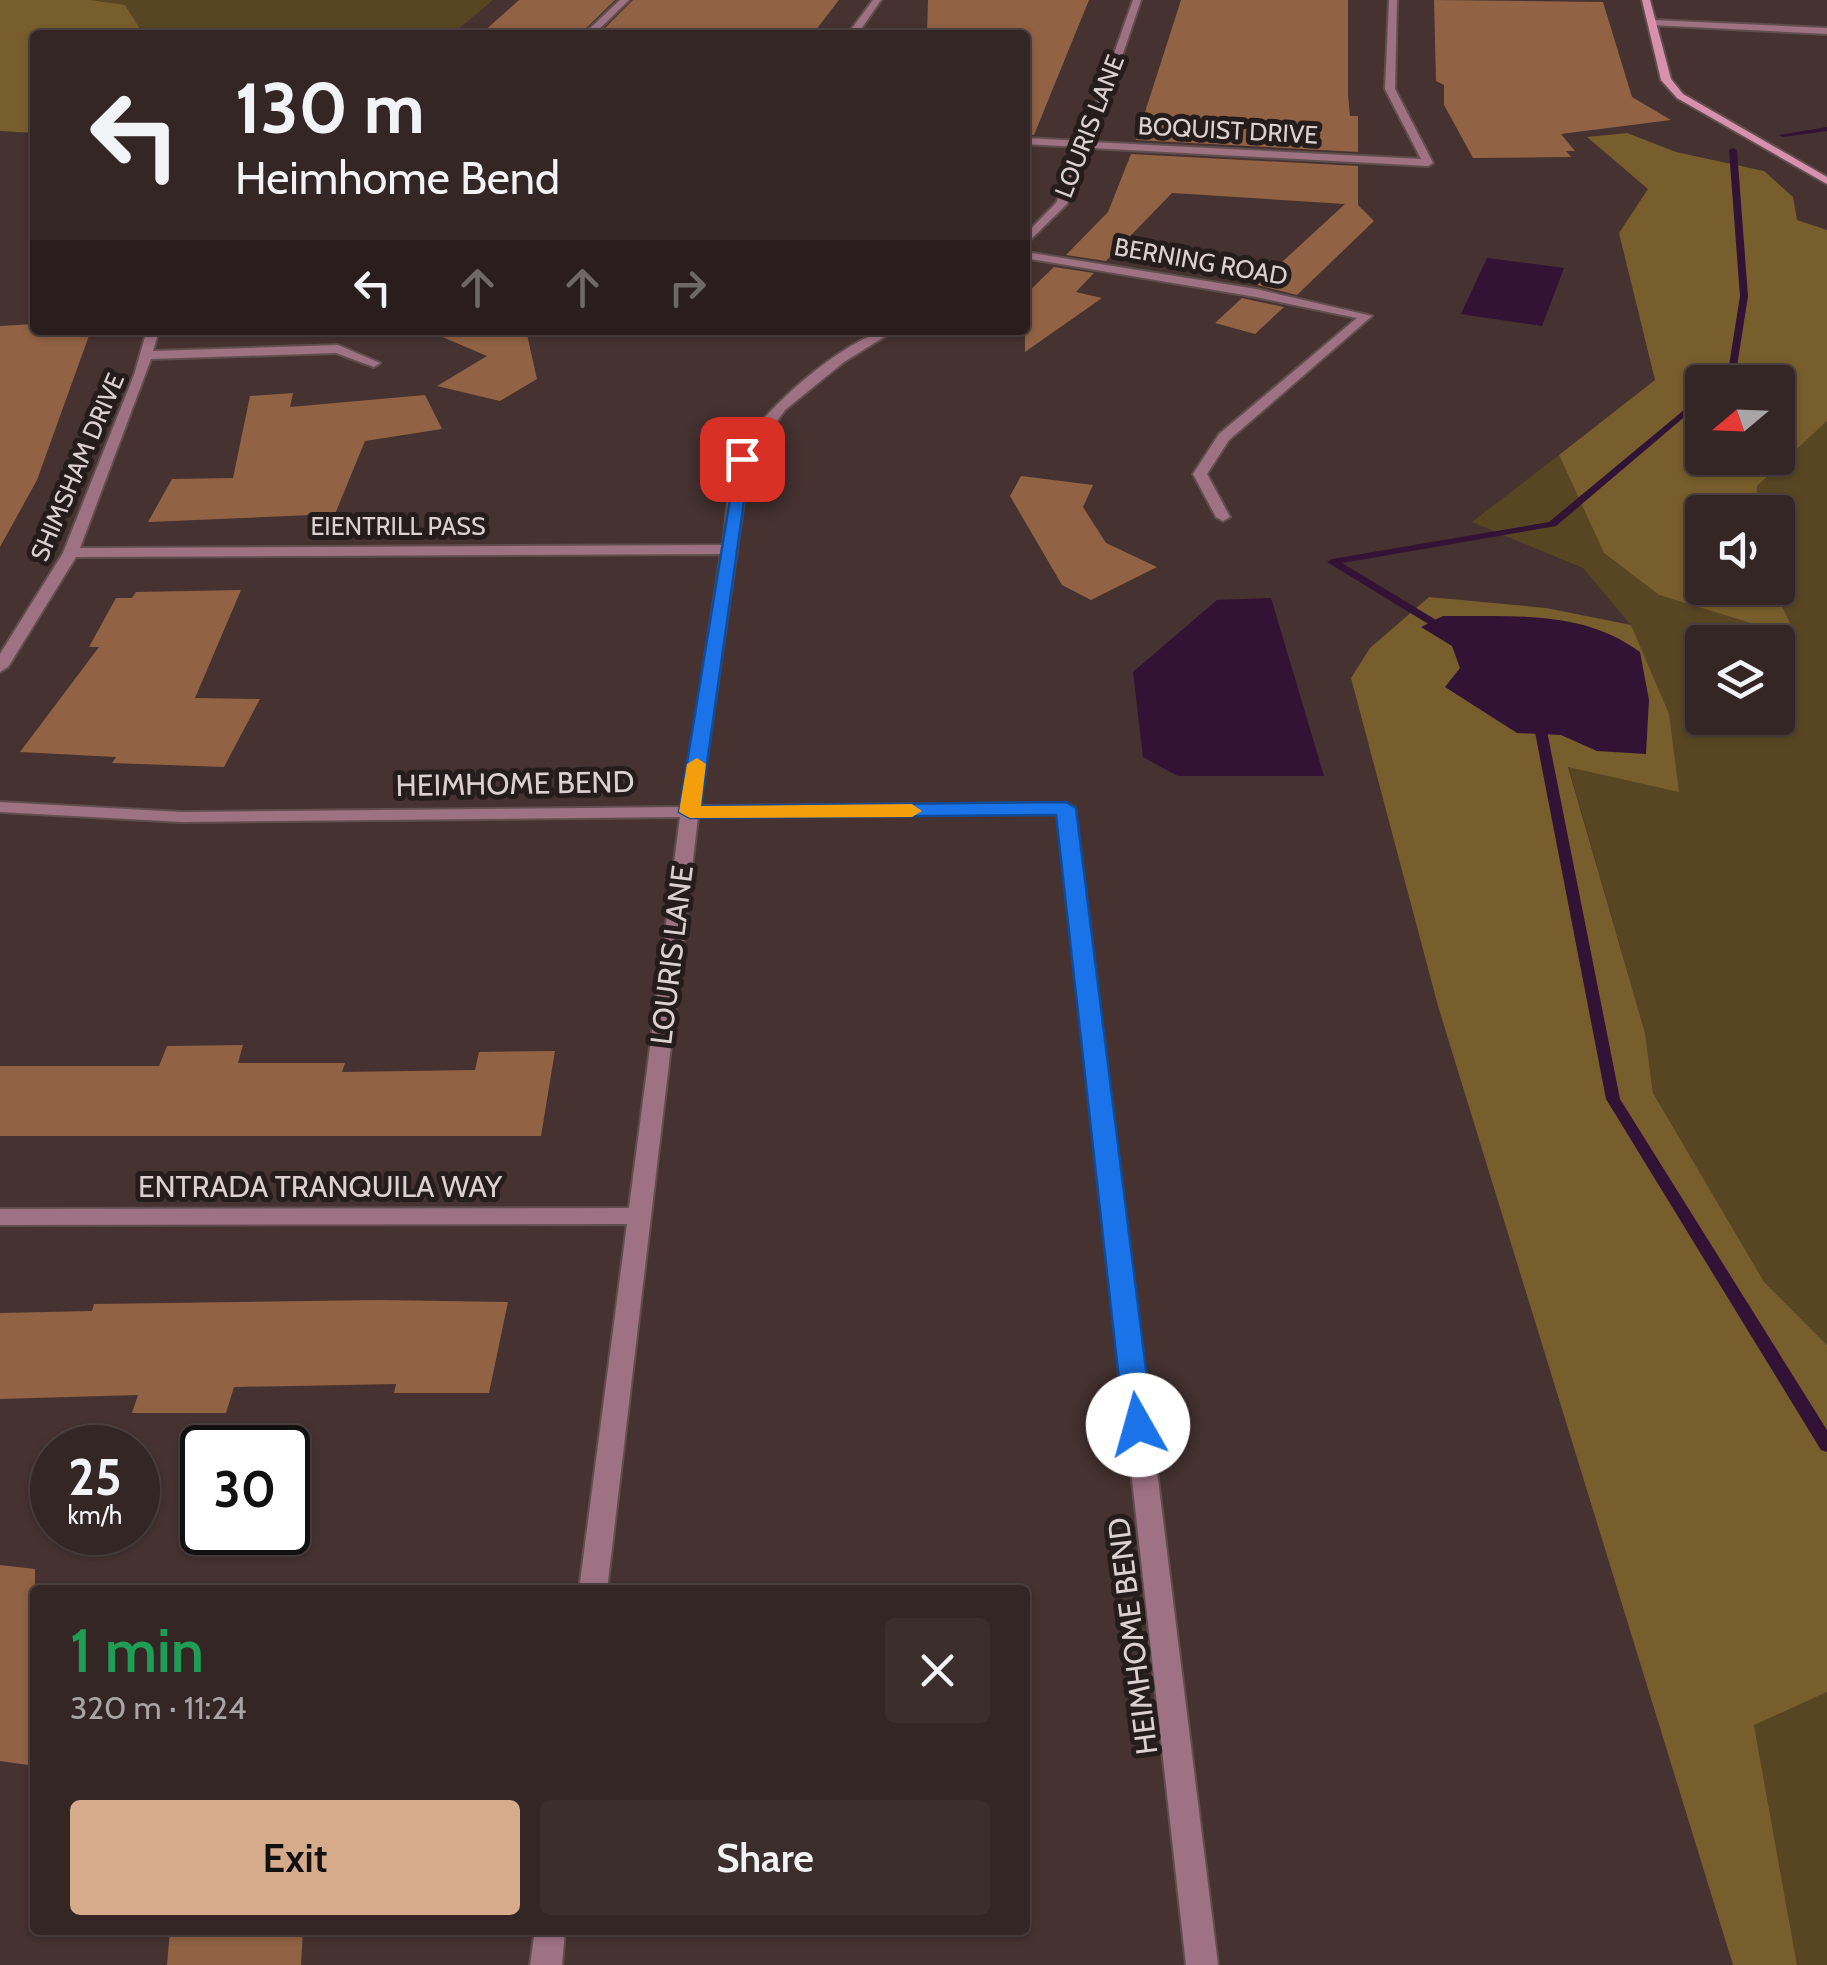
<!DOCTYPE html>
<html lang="en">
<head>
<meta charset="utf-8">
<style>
  :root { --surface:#342625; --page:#3c2e2d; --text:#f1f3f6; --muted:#a9a5a7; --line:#4e4342; --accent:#d6ab8b }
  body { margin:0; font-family:Cabin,sans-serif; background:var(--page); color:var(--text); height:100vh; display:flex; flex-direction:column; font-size:38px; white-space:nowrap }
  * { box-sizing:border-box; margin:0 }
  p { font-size:32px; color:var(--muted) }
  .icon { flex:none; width:55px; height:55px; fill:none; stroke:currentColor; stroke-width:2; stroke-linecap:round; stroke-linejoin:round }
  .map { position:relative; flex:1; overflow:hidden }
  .details { position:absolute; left:30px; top:1585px; width:1000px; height:350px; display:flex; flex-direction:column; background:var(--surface); border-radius:10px; box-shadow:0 2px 8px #0004,0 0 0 2px var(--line) }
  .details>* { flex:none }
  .banner { position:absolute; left:30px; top:30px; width:1000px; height:305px; border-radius:10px; box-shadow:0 2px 8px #0004,0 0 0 2px var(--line); background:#342625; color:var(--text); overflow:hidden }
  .needle { width:65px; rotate:251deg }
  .controls { position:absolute; left:1685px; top:365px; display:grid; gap:20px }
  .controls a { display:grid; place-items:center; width:110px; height:110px; border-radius:10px; background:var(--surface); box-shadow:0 2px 8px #0004,0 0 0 2px var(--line); font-size:50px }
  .speed { position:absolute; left:30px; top:1425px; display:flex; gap:20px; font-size:50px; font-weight:700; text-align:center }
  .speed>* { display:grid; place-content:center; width:130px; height:130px; border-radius:50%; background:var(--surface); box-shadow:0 2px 8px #0004,0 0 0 2px var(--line); line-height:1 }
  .speed small { font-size:25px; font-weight:400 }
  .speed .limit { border:5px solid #111; border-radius:15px; background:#fff; color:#111 }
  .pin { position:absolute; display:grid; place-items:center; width:85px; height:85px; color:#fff; margin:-42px; border-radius:20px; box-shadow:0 5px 15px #0006 }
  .me { position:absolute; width:110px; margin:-55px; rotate:353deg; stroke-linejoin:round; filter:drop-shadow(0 0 8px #0008) }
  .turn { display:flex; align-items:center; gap:35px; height:210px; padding:0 40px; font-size:45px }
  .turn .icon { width:130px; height:130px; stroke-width:2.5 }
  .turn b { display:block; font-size:70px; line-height:85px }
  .lanes { display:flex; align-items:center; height:95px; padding:0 40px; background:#0003; justify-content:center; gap:50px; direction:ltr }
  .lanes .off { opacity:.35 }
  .round { display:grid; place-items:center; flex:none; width:105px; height:105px; border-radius:10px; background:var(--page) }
  .head { display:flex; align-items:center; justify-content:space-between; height:170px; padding:0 40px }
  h1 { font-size:60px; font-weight:600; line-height:75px; color:#1e9e55 }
  .cta { display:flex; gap:20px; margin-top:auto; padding:20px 40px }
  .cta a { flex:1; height:115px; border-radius:10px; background:var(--accent); color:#111; font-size:40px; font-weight:600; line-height:115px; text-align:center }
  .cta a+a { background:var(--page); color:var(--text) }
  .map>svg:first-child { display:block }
  .green { fill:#584623; fill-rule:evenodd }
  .forest { fill:#775e2c; fill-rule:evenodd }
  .water { fill:#321235 }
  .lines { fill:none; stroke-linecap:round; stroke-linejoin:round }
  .stream { fill:#321235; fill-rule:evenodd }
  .building { fill:#916244 }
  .street-casing { stroke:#604f4e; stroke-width:4 }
  .secondary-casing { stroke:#604f4e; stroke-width:4 }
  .street { fill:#9e7183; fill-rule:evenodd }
  .secondary { fill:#d791ad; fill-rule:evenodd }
  .route { fill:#1a73e8; stroke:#114b97; stroke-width:2.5 }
  .slow { fill:#f59e0b }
  .labels { text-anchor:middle; stroke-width:10; stroke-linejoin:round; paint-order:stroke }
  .far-street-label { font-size:25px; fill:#ddd1d0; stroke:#251d1c }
  .street-label { font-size:30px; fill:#ddd1d0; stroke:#251d1c }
</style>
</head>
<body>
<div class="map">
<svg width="1827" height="1965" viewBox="0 0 1827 1965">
  <rect width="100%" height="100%" fill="#453231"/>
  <g class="green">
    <polygon points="91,0 493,0 451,35 144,35 125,5"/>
    <path d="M1827,421V1345L1764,1283L1653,1093L1645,1033L1568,765L1679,791L1631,625L1583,568L1472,522L1559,455L1604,553L1659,595L1794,636L1774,588H1778V512H1757V486ZM1702,642H1778V718H1702Z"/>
    <polygon points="1827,1692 1827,1965 1797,1965 1754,1724"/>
  </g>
  <g class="forest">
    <polygon points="0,0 91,0 125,5 144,35 35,35 35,133 0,131"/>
    <path d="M1627,133L1676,152L1764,171L1793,197L1797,220L1827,230V421L1757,486V512H1702V588H1774L1796,637L1659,595L1604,553L1559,455L1655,380L1619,233L1648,189L1587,137ZM1702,382H1778V458H1702Z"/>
    <polygon points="1429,597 1546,608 1631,625 1669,714 1679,792 1568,767 1645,1033 1653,1093 1764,1282 1827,1345 1827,1692 1754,1725 1797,1965 1733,1965 1438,1006 1351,678 1370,648"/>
  </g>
  <g class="water">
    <polygon points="1487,258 1564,268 1542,326 1461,314"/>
    <polygon points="1271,598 1324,776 1178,776 1143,757 1133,672 1217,600"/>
    <path d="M1443,616C1512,617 1582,609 1640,652L1649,700L1646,754L1597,751L1561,735L1517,733L1445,687L1460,668L1452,646L1421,627Z"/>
  </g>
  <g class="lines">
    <g class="stream">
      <polygon points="1827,127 1827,131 1783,137 1779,135"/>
      <polygon points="1733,148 1737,150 1748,296 1736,373 1726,382 1717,382 1728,372 1740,296 1729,150"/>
      <polygon points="1702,395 1702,402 1556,526 1342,563 1451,629 1451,633 1443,633 1327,562 1332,559 1549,522"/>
      <polygon points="1535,716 1539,718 1546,726 1620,1099 1827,1430 1827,1452 1821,1450 1606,1099 1534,727 1529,720"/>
    </g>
  </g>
  <g class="building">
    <polygon points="519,0 615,0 579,35 480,35"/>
    <polygon points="633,0 839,0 812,35 598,35"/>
    <polygon points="928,0 1089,0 1034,135 1025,134 1025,35 927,35"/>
    <polygon points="1181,0 1348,0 1348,94 1350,116 1358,116 1358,152 1136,140"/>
    <polygon points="1434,0 1603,2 1632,97 1671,120 1561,134 1575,151 1566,151 1571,157 1473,158 1444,105 1444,85 1436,81"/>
    <polygon points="1131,154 1358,166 1358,205 1374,221 1297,295 1257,285 1345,204 1172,193 1106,261 1066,255 1108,212"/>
    <polygon points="1054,267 1094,273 1076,292 1102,298 1025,352 1025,295"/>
    <polygon points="1242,298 1255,301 1284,307 1255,334 1215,323"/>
    <polygon points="35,324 35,330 91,330 37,480 0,547 0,326"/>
    <polygon points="426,330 526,330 537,379 500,401 437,386 487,356"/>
    <polygon points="293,393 290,407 425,395 442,429 365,441 335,514 148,522 172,479 233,478 250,396"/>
    <polygon points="1021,476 1093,485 1083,507 1106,543 1157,567 1091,600 1062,585 1010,496"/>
    <polygon points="241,590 195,698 260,699 224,767 112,763 116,757 20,752 99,647 89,647 116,598 132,598 136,592"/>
    <polygon points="243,1045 238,1063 345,1063 342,1072 475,1070 479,1052 555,1051 541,1136 0,1136 0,1066 159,1066 167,1046"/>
    <polygon points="380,1300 508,1302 489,1393 394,1393 396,1384 234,1387 226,1413 132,1413 138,1395 0,1399 0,1313 92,1311 94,1304"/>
    <polygon points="0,1565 35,1569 35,1766 0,1761"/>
    <polygon points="170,1930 303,1930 301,1965 167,1965"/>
  </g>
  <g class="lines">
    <g class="street-casing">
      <g id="street">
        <polygon points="620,0 629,0 593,35 583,35"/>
        <polygon points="873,0 881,0 857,35 847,35"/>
        <polygon points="1133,0 1141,0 1093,142 1421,159 1385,89 1389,0 1397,0 1395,89 1433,163 1428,166 1091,148 1067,204 1025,245 1025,235 1056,203 1081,147 1025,144 1025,138 1083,141"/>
        <polygon points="1654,20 1827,28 1827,34 1651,25"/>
        <polygon points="1025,252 1256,289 1372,316 1229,440 1207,474 1230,517 1223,521 1216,517 1193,474 1219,434 1357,318 1256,297 1025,258"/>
        <path d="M147,330H159L153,351L338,345L380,363L374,367L336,353L151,359L80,548L723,545C727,520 727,482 736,459C752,418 851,330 895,330L844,362L785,410L750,459L700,806L1066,803L1075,808L1218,1965H1186L1058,813L698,817L607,1590H579L627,1224L0,1225V1209L629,1208L680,817L182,822L0,812V802L182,812L682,807L721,554L76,557L8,667L0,672V654L63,553L134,375Z"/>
        <polygon points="535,1930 565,1930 562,1965 530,1965"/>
      </g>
    </g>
    <g class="secondary-casing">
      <polygon id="secondary" points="1642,0 1650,0 1671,79 1683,94 1827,177 1827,184 1677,98 1661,80"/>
    </g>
    <use href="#street" class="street"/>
    <use href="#secondary" class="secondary"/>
  </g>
  <polygon class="route" points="737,456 750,459 701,806 1066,802 1076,808 1153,1425 1149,1433 1128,1433 1124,1425 1056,815 690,818 679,812"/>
  <polygon class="slow" points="697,758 706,764 701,806 912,804 922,811 912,817 690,818 679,812 687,764"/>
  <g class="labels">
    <g class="far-street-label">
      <text transform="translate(1089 126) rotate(-69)" y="9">LOURIS LANE</text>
      <text transform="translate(1228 130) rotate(3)" y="9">BOQUIST DRIVE</text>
      <text transform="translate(1201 261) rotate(10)" y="9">BERNING ROAD</text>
      <text transform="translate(77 467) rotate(-67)" y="9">SHIMSHAM DRIVE</text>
      <text x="398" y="535">EIENTRILL PASS</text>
    </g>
    <g class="street-label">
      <text transform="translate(515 784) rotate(-1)" y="10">HEIMHOME BEND</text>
      <text transform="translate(672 955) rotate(-83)" y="10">LOURIS LANE</text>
      <text x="320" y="1197">ENTRADA TRANQUILA WAY</text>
      <text transform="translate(1133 1636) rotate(-97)" y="10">HEIMHOME BEND</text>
    </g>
  </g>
</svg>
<div class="controls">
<a><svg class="needle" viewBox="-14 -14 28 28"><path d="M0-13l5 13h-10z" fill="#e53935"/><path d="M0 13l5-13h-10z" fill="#a9a5a7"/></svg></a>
<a><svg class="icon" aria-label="sound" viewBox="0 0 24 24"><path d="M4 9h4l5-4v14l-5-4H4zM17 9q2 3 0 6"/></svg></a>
<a><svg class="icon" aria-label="layers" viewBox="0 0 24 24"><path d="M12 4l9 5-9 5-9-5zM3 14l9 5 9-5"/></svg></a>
</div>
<div class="speed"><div>25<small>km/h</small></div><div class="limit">30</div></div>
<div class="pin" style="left:742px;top:459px;background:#d93025"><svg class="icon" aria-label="arrive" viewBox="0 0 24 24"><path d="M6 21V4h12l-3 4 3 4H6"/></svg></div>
<svg class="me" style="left:1138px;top:1425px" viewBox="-20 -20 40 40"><circle r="19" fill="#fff"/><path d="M0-13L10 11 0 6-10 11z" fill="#1a73e8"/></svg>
<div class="banner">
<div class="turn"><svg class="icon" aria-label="left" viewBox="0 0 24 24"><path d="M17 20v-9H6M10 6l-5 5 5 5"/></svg><div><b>130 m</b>Heimhome Bend</div></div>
<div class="lanes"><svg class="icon" aria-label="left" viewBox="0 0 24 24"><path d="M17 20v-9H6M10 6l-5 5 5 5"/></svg><svg class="icon off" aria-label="ahead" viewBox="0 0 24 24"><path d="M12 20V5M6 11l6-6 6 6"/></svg><svg class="icon off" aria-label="ahead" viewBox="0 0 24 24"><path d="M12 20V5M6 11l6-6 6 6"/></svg><svg class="icon off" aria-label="right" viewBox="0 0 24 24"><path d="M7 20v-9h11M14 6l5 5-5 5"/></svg></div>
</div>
<section class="details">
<div class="head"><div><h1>1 min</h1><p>320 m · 11:24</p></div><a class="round"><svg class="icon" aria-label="close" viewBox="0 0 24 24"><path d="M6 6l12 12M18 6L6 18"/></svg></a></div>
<div class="cta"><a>Exit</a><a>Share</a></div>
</section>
</div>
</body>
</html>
